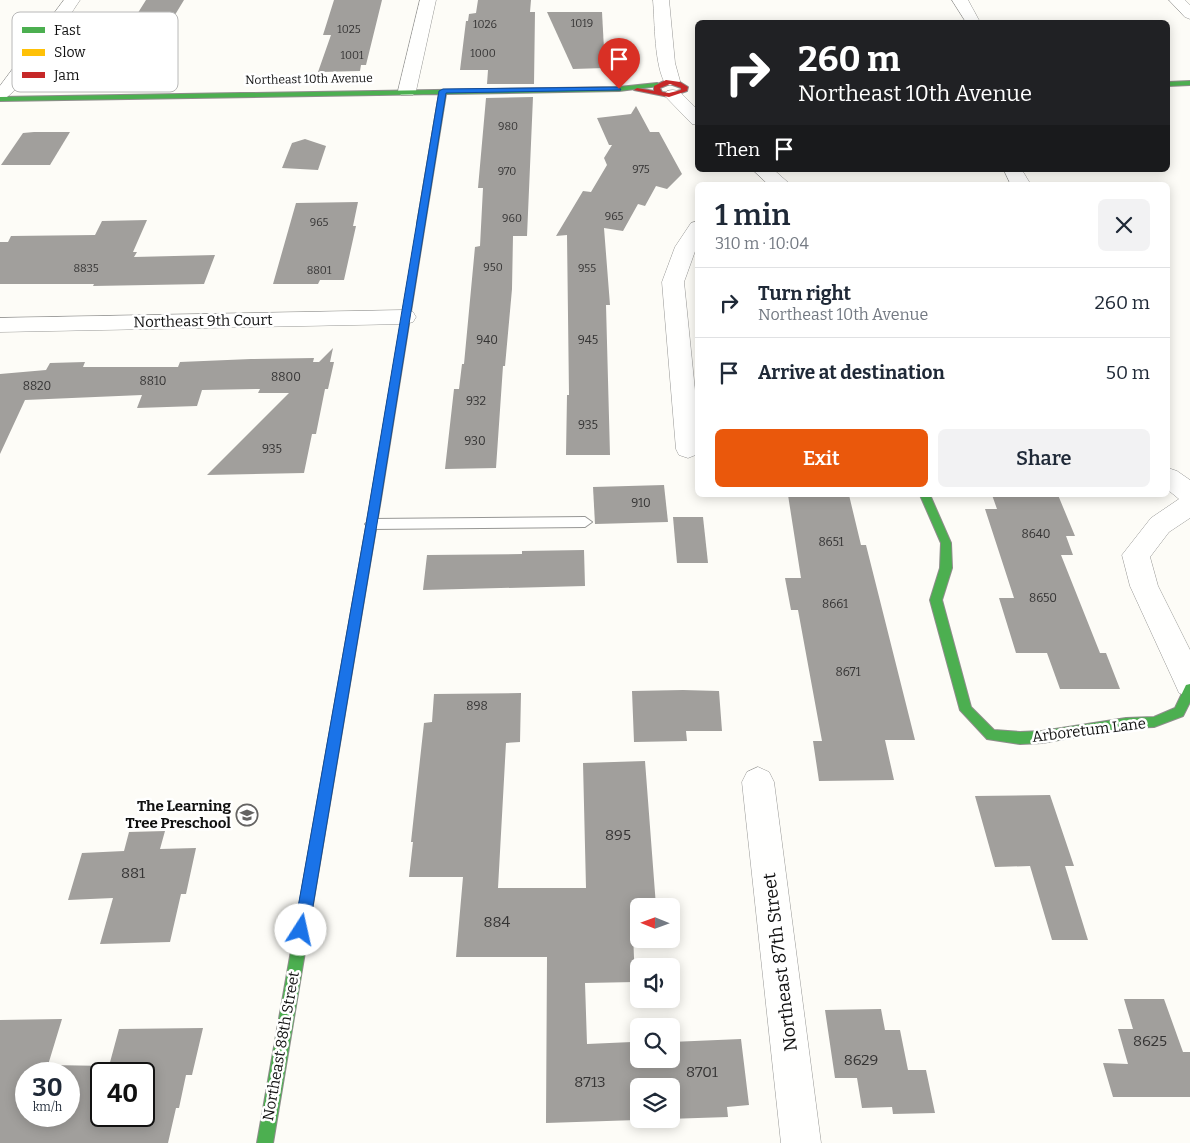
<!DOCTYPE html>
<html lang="en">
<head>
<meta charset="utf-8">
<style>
  :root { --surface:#fff; --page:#f2f2f3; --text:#1f2937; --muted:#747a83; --line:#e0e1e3; --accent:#ea580c }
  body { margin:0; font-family:Bitter,serif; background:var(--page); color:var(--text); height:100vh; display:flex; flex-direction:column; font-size:19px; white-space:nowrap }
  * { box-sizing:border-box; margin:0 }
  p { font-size:16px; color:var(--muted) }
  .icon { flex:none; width:28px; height:28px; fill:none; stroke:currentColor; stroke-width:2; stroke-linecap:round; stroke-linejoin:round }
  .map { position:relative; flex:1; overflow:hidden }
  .sheet { position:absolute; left:695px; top:182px; width:475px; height:315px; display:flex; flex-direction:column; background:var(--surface); border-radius:8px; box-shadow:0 2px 12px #0003 }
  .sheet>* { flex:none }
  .top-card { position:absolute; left:695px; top:20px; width:475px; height:152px; border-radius:8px; box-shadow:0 2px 12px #0003; background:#202124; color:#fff; overflow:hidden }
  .needle { width:32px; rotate:271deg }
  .fabs { position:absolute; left:630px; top:898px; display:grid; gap:10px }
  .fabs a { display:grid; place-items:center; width:50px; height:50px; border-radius:8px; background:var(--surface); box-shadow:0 2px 12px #0003; font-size:25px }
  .speed { position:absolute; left:15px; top:1062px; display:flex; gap:10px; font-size:25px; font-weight:700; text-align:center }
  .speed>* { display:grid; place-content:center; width:65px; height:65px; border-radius:50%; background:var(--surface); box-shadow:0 2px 12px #0003; line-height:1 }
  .speed small { font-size:12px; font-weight:400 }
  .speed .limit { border:2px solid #111; border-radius:8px; background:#fff; color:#111 }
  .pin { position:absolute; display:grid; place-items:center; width:42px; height:42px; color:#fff; margin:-51px -21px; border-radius:50% 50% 50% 0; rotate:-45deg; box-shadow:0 0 5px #0007 }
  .pin .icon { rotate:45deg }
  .me { position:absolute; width:55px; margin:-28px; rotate:10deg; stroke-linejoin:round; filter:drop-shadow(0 0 4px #0008) }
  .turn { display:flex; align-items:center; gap:18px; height:105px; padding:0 20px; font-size:22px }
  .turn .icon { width:65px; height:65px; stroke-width:2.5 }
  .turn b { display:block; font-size:35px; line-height:42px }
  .then { display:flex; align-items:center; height:48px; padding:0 20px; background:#0003; gap:10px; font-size:19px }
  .round { display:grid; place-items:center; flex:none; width:52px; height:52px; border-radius:8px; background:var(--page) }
  .head { display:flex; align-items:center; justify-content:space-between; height:85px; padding:0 20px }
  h1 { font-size:30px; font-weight:600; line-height:38px }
  .cta { display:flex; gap:10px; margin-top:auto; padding:10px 20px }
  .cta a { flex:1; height:58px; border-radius:8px; background:var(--accent); color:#fff; font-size:20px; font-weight:600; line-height:58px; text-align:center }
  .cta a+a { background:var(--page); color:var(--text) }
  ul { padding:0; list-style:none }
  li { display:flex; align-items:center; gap:15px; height:70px; padding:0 20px; border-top:1px solid var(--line) }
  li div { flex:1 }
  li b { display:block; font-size:19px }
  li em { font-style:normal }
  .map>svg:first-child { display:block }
  .building { fill:#a19f9c; fill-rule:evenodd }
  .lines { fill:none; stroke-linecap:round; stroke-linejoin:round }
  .lane-casing { stroke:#979795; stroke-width:2 }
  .street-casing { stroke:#979795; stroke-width:1 }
  .fast-casing { stroke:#8e8d8b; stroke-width:2 }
  .slow-casing { stroke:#8e8d8b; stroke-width:2 }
  .jam-casing { stroke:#8e8d8b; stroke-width:2 }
  .lane { fill:#fffffe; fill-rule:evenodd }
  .street { fill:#fffffe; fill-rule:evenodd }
  .fast { fill:#4caf50; fill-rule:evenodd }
  .slow { fill:#ffc107; fill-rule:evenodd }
  .jam { fill:#c62828; fill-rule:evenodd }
  .route { fill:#1a73e8; stroke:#114b97 }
  .labels { text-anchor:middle; stroke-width:5; stroke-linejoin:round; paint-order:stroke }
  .far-number-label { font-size:11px; fill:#353434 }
  .far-street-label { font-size:12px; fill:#111; stroke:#fff }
  .number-label { font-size:12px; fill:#353434 }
  .street-label { font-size:15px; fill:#111; stroke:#fff }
  .poi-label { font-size:15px; font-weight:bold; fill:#111; stroke:#fff; text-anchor:end }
  .near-number-label { font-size:15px; fill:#353434 }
  .near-street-label { font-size:18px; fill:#111; stroke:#fff }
  .key { fill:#fff; stroke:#b8b8b8; stroke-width:1 }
  .key-label { font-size:14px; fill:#111 }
</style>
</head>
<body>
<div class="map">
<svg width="1190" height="1143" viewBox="0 0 1190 1143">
  <rect width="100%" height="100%" fill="#fdfcf7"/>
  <g class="building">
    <polygon points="146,0 184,0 136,79 103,80 105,76 71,75 94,42 124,35"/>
    <polygon points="334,0 382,0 366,65 361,65 360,71 318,72 331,35 323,35"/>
    <polygon points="478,0 531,0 530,12 535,12 534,84 487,84 488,70 460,70 466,21 468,21 469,14 476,13"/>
    <polygon points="547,12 602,12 605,68 573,69"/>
    <polygon points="533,97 527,236 513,236 512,289 505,366 503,366 496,468 445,469 454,389 459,389 462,364 464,364 475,247 480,246 483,188 478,188 486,98"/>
    <polygon points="636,106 650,132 659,132 682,174 667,189 656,186 645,206 638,204 623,231 604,228 610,305 606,305 610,455 566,455 567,395 569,395 567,235 556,236 583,191 591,192 607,165 604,158 612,145 609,145 597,118 631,114"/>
    <polygon points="34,132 70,132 50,165 1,165 23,133"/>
    <polygon points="305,139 326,146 318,170 282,168 292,143"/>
    <polygon points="358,202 353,226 356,226 344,280 320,280 318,284 273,284 296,203"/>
    <polygon points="147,220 133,252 137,252 134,257 215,255 204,284 93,286 94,284 0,284 0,242 8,242 11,236 95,235 102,221"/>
    <polygon points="333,348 330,362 334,362 328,389 325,389 316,434 312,434 304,473 207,475 289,393 258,393 260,389 202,390 197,406 137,408 142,395 25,400 0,454 0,374 46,370 50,363 85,362 83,367 178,367 180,362 251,359 314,358 313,362 319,362"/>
    <polygon points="664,485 668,522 595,524 593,487"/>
    <polygon points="788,495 849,495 861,545 866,545 915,740 885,740 894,780 819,781 813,741 822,741 798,610 791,610 785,578 801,578"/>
    <polygon points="992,495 1058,495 1075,536 1066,536 1073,555 1061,555 1100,653 1106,653 1120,689 1060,689 1047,653 1016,653 999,598 1014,598 985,509 997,509"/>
    <polygon points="673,517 703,517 708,563 677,563"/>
    <polygon points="584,550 585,586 423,590 427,555 522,554 522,551"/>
    <polygon points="683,690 719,691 722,731 686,731 687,741 634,742 632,691"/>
    <path d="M521,693L520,742L506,743L498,888H586L583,763L645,761L656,906L632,909L635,982L585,983L587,1044L632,1042L639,1043V1059H671V1042L741,1039L749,1105L727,1107L728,1117L546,1123L547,957H456L463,877H409L413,842H411L424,723L432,722L434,694ZM639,1086H671V1119H639Z"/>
    <polygon points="1050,795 1074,866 1065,866 1088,940 1052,940 1030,866 995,867 975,796"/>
    <polygon points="165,831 160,849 196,848 186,894 181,894 170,942 100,944 113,898 68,900 82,853 124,851 129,832"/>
    <polygon points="1124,999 1164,999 1183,1052 1190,1052 1190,1097 1113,1097 1103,1063 1128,1064 1118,1029 1133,1029"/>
    <polygon points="881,1009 885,1030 900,1030 908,1070 926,1070 935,1113 893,1114 892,1107 862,1108 857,1078 835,1078 825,1010"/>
    <path d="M62,1019L48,1065L109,1066L119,1029L203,1028L192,1075H186L179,1108H176L168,1143H0V1020ZM26,1074H69V1116H26ZM101,1074H144V1116H101Z"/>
  </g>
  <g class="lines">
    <g class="lane-casing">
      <polygon id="lane" points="585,517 592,522 585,527 372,529 365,524 372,519"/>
    </g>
    <g class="street-casing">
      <g id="street">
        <path d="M64,0H80C67,19 18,97 0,101V86Z"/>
        <polygon points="420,0 436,0 416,91 413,95 401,95 398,91"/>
        <path d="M653,0H669L675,63L680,81L678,85H666C654,66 655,22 653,0Z"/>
        <polygon points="952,0 968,0 980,22 966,22"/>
        <polygon points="1169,0 1185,0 1190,5 1190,19 1185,17"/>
        <polygon points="673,90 679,91 698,110 698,125 692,124 664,95 667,91"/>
        <polygon points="753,170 774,170 791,185 769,185"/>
        <polygon points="1004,170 1022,170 1031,185 1011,185"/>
        <polygon points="698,221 698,243 684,282 698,420 698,454 688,458 679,455 676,449 662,282 675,247 691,223"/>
        <polygon points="405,310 413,312 416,317 413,322 405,324 0,332 0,318"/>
        <polygon points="1168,468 1177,471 1190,480 1190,518 1169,532 1150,557 1158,586 1190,650 1190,697 1179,693 1175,684 1130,586 1122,555 1151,518 1179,499 1168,490"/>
        <polygon points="758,767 769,772 774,782 821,1143 781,1143 742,782 747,772"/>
      </g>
    </g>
    <g class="fast-casing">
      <g id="fast">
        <polygon points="1190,81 1190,85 1168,86 1168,82"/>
        <polygon points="657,83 659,84 659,86 619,91 446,94 425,224 421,226 417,224 439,94 0,101 0,97 619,87"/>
        <polygon points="376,495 381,499 273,1143 257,1143 371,499"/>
        <polygon points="920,495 930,495 951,543 952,568 942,600 971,707 994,730 1020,732 1042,731 1126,718 1154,717 1175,708 1186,685 1190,684 1190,702 1183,716 1154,727 1126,728 1042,743 1020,744 987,739 960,710 930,600 940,568 941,543"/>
      </g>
    </g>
    <g class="slow-casing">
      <polygon id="slow" points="418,222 425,224 381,499 376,503 371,499"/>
    </g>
    <g class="jam-casing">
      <path id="jam" d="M666,80L680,82L688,87L687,91L669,97L634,90L637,88L654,91V86ZM670,84L681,88V90L669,93L662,92L660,88Z"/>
    </g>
    <use href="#lane" class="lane"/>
    <use href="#street" class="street"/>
    <use href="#fast" class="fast"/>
    <use href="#slow" class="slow"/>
    <use href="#jam" class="jam"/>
  </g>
  <polygon class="route" points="619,87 621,90 446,93 377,524 309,930 307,935 301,938 296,935 294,930 366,524 439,91 443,89"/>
  <defs>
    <g id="school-ring" transform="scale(1.125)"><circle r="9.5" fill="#fff" stroke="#646362" stroke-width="1.5"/><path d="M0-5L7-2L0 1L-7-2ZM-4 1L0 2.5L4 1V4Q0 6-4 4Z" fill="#646362"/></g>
  </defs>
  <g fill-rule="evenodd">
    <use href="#school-ring" x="247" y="815"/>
  </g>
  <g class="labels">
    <g class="far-number-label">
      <text x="582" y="27">1019</text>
      <text x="485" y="28">1026</text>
      <text x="349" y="33">1025</text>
      <text x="483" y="57">1000</text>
      <text x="352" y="59">1001</text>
      <text x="508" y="130">980</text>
      <text x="641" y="173">975</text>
      <text x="507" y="175">970</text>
      <text x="614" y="220">965</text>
      <text x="512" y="222">960</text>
      <text x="319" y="226">965</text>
      <text x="493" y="271">950</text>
      <text x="86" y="272">8835</text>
      <text x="587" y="272">955</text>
      <text x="319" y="274">8801</text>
    </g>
    <g class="far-street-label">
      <text transform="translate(309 79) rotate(-1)" y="4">Northeast 10th Avenue</text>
    </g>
    <g class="number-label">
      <text x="487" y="344">940</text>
      <text x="588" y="344">945</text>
      <text x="286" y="381">8800</text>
      <text x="153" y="385">8810</text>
      <text x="37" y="390">8820</text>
      <text x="476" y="405">932</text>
      <text x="588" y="429">935</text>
      <text x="475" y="445">930</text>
      <text x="272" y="453">935</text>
      <text x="641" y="507">910</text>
      <text x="1036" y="538">8640</text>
      <text x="831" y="546">8651</text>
      <text x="1043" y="602">8650</text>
      <text x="835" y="608">8661</text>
      <text x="848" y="676">8671</text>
      <text x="477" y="710">898</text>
    </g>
    <g class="street-label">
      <text transform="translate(203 321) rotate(-1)" y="5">Northeast 9th Court</text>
      <text transform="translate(1089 730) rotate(-7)" y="5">Arboretum Lane</text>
      <text transform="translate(281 1046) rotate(-80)" y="5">Northeast 88th Street</text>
    </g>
    <g class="poi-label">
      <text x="231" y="811">The Learning<tspan x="231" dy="17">Tree Preschool</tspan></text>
    </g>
    <g class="near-number-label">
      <text x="618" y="840">895</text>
      <text x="133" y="878">881</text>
      <text x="497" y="927">884</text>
      <text x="1150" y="1046">8625</text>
      <text x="861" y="1065">8629</text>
      <text x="702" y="1077">8701</text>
      <text x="590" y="1087">8713</text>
    </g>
    <g class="near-street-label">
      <text transform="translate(780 962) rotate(-97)" y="6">Northeast 87th Street</text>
    </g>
  </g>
  <rect x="12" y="12" width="166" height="80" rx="8" class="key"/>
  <rect x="22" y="27" width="23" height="6" fill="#4caf50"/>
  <rect x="22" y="49" width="23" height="7" fill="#ffc107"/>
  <rect x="22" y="72" width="23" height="6" fill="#c62828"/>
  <g class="key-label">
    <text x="54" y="35">Fast</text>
    <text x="54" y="57">Slow</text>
    <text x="54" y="80">Jam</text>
  </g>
</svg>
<div class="fabs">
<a><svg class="needle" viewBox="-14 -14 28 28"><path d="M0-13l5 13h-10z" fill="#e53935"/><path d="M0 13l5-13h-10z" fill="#747a83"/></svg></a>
<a><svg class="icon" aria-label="sound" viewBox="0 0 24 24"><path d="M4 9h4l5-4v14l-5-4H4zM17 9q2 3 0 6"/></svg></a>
<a><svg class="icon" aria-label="search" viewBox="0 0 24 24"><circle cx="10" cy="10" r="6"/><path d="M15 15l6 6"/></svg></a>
<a><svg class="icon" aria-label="layers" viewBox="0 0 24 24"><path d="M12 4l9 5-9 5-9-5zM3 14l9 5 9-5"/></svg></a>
</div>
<div class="speed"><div>30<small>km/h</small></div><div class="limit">40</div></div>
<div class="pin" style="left:619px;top:89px;background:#d93025"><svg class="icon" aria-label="arrive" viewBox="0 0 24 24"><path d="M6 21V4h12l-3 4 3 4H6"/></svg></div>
<svg class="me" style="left:301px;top:930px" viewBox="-20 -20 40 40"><circle r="19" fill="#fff"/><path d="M0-13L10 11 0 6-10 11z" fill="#1a73e8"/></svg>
<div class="top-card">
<div class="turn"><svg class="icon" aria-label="right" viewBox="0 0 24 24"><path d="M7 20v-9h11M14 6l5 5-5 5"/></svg><div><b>260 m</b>Northeast 10th Avenue</div></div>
<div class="then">Then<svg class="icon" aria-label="arrive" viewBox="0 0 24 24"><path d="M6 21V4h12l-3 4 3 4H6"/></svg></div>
</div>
<section class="sheet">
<div class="head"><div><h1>1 min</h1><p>310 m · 10:04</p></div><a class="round"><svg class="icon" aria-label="close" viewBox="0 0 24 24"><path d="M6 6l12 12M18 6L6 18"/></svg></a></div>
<ul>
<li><svg class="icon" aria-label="right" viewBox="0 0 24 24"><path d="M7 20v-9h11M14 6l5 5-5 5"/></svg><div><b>Turn right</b><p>Northeast 10th Avenue</p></div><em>260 m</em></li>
<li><svg class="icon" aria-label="arrive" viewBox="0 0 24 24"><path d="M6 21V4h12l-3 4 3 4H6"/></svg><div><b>Arrive at destination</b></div><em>50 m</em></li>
</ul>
<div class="cta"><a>Exit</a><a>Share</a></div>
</section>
</div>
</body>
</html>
